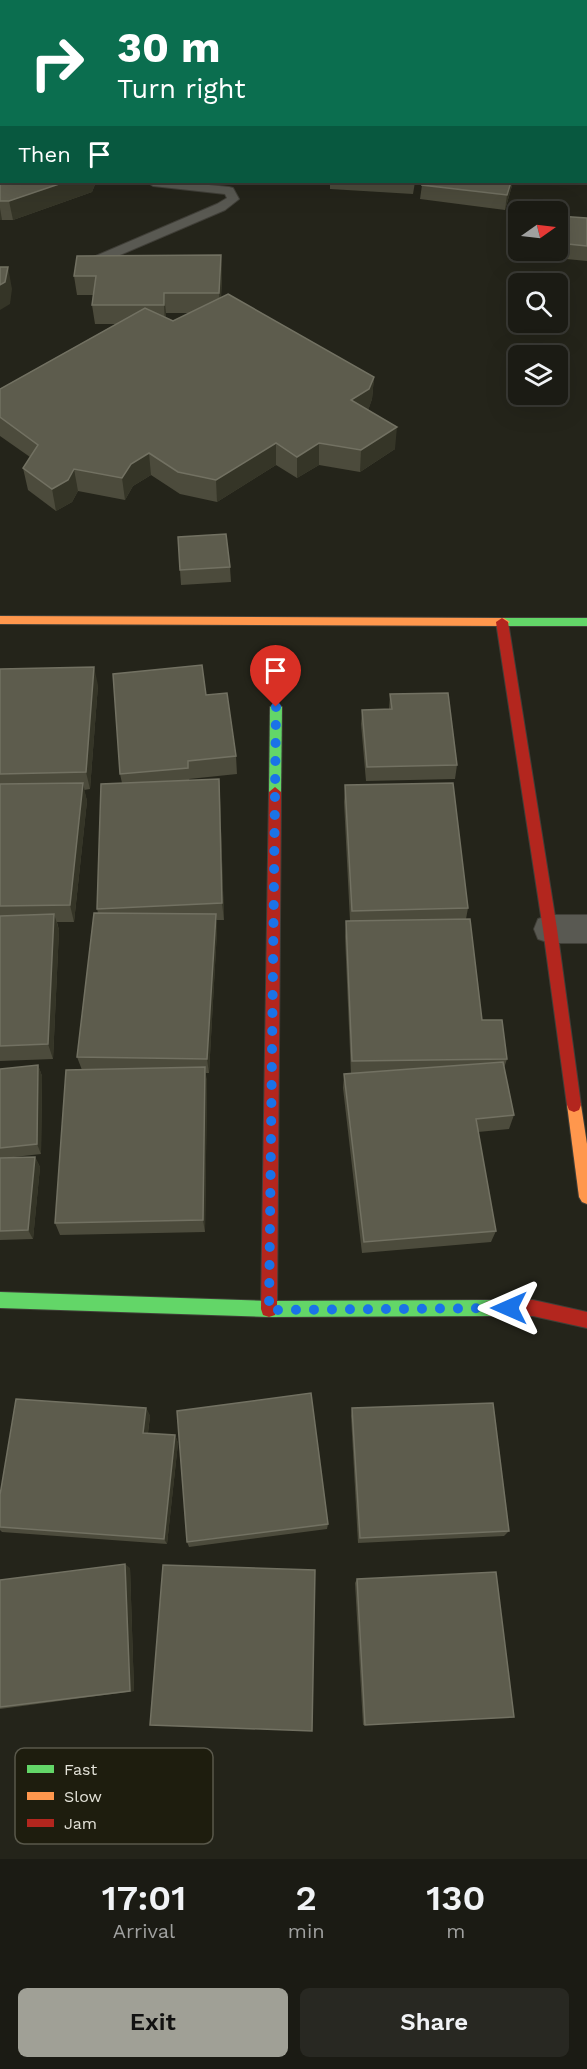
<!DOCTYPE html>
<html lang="en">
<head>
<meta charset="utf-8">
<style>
  :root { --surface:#1b1b14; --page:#282822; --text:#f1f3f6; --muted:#a0a1a0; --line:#393934; --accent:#a0a096 }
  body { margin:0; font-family:"Work Sans",sans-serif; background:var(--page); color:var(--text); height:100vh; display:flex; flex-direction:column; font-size:22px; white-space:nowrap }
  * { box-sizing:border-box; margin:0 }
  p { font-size:20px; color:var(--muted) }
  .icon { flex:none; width:33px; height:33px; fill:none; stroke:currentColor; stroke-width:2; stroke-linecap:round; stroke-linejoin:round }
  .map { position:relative; height:1859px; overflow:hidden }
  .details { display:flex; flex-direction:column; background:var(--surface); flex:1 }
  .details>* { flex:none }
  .hud { position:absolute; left:0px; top:0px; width:588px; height:183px; box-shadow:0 6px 24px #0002,0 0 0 2px var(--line); background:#0b6e4f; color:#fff; overflow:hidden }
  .needle { width:39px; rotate:76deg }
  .controls { position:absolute; left:508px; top:201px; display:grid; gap:12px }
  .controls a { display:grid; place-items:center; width:60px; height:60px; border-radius:9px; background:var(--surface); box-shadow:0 6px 24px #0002,0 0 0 2px var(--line); font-size:30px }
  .pin { position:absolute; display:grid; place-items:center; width:51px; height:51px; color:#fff; margin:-62px -26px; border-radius:50% 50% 50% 0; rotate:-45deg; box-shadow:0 0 6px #0007 }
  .pin .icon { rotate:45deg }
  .me { position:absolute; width:66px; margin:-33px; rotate:270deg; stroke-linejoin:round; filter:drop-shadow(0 0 4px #0008) }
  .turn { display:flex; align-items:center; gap:21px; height:126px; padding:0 18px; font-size:27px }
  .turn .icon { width:78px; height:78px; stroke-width:2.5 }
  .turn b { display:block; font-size:42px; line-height:51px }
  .then { display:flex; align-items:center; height:57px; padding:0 18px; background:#0003; gap:12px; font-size:22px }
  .eta { display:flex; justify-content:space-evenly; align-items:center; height:102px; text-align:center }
  .eta b { font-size:36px; font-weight:600; line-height:42px }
  .primary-button { display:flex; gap:12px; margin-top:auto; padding:12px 18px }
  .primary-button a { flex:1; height:69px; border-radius:9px; background:var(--accent); color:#111; font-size:24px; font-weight:600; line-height:69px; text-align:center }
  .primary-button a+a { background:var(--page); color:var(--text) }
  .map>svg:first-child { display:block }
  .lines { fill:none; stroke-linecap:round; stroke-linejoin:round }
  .lane-casing { stroke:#403f38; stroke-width:2 }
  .street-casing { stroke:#403f38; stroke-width:2 }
  .fast-casing { stroke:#403f38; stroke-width:2 }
  .slow-casing { stroke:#403f38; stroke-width:2 }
  .jam-casing { stroke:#403f38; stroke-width:2 }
  .lane { fill:#595952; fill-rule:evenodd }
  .street { fill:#595952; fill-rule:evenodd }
  .fast { fill:#63d668; fill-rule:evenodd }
  .slow { fill:#ff974d; fill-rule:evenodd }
  .jam { fill:#b3261e; fill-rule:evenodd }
  .wall { fill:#4c4b3c; fill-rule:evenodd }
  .shaded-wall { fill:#353527 }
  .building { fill:#5d5c4d; stroke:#727162; stroke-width:1.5 }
  .route { stroke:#1a73e8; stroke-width:10; stroke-dasharray:0 18 }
  .key { fill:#1e1d0e; stroke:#59584b; stroke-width:1.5 }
  .key-label { font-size:16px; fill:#e3e2d8 }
</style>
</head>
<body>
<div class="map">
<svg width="587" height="1859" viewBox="0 0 587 1859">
  <rect width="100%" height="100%" fill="#24241a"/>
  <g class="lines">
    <g class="lane-casing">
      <g id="lane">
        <polygon points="407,0 419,0 406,2"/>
        <polygon points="528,0 541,0 542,2 529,2"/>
        <rect x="586" y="14" width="1" height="7"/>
        <polygon points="587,37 587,44 586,44 586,37"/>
        <polygon points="0,139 2,139 0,146"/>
        <rect x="0" y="159" width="2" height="7"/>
        <polygon points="147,182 179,182 229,187 233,188 239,199 225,210 92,267 84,267 82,264 84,261 217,204 227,198 225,194 153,186"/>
      </g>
    </g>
    <g class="street-casing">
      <polygon id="street" points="550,915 587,915 587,943 550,943 538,939 534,929 538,919"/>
    </g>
    <g class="fast-casing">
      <g id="fast">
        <polygon points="24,0 33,0 22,2"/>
        <polygon points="0,63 2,63 0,68"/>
        <polygon points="504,618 587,618 587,626 504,626 498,622"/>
        <polygon points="276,703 282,707 281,792 275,797 269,792 270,707"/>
        <polygon points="0,1292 269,1301 492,1300 498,1302 500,1308 498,1314 492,1316 269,1317 0,1308"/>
      </g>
    </g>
    <g class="slow-casing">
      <g id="slow">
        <polygon points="0,7 2,7 0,12"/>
        <polygon points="0,616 504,618 510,622 504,626 0,624"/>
        <polygon points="574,1098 579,1100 581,1105 587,1144 587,1204 582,1202 579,1197 567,1105 569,1100"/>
      </g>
    </g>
    <g class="jam-casing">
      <g id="jam">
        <polygon points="157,0 165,0 156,2"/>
        <polygon points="502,618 508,622 557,929 581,1105 579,1110 574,1112 569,1110 567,1105 543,929 496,622"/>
        <polygon points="275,787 281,792 277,1309 275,1315 269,1317 263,1315 261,1309 269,792"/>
        <polygon points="492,1300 533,1300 587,1312 587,1328 533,1316 492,1316 486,1314 484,1308 486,1302"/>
      </g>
    </g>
    <use href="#lane" class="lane"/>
    <use href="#street" class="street"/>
    <use href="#fast" class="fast"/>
    <use href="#slow" class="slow"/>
    <use href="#jam" class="jam"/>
  </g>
  <g class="wall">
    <polygon points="252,0 362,0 362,2 248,2"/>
    <polygon points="0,170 2,182 96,182 92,192 13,220 0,220"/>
    <polygon points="292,182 315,182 313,184"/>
    <polygon points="330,182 415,182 413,194 330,189"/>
    <polygon points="513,182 505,210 420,199 422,185"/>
    <polygon points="558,216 587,218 587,261 514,254 519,220 519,250 558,250"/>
    <path d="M221,255L222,275L221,298L374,377L372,399L368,410L395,449L360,472L319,465L297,478L276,465L217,502L180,494L151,475L133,486L125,500L78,491L72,502L56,511L28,490L23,468L30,457L0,436V389L116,324H95L92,305L93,295H77L74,276ZM166,313H191L173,321L166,318Z"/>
    <polygon points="230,567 231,582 181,585 180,570"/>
    <polygon points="0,669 98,685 90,789 84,790 87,801 74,922 57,922 59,930 53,1059 0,1061"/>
    <polygon points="390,694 457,765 455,779 366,781 361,724 362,710 389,710"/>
    <polygon points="206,695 236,756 237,774 189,779 190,781 219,779 220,797 224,920 216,920 217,930 209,1073 205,1073 207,1081 205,1232 60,1235 55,1223 82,1070 77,1057 98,913 97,909 122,783 120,774"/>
    <polygon points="345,785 468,908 466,919 482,1020 507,1059 504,1068 514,1115 509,1129 478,1132 496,1231 491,1242 362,1253 343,1088 344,1074 351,1074 345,937 346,921 350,921 344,802"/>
    <polygon points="38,1065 42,1076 41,1154 5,1158 35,1157 40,1167 33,1239 0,1240 0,1069"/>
    <polygon points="146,1408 150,1416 148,1433 175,1435 178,1443 167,1544 2,1532 0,1530 0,1495"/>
    <polygon points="352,1408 509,1531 504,1536 358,1543 351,1416"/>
    <polygon points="328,1524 327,1529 189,1547 187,1542"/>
    <polygon points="130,1568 134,1691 0,1709 0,1580"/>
    <polygon points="357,1579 514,1717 363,1725 355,1583"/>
  </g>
  <g class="shaded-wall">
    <polygon points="338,0 362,0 362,2 334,2"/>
    <polygon points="65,182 96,182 92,192 13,220 9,201"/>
    <polygon points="511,182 513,182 505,210 507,195"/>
    <polygon points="0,208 2,220 0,220"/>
    <polygon points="221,255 222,275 220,312 219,293"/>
    <polygon points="8,267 12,289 10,304 0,310 0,285"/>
    <polygon points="164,293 166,313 165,324 164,305"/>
    <polygon points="374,377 372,399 368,411 351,400"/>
    <polygon points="397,427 395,449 360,472 361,450"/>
    <polygon points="276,443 276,465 217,502 216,480"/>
    <polygon points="319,443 319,465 297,478 297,457"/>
    <polygon points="149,453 151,475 133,486 125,500 122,478 131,464"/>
    <polygon points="74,469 78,491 72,502 56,511 52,489"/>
    <polygon points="94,667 98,685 90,789 86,772"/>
    <polygon points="219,779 220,797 224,920 222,903"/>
    <polygon points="83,783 87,801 74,922 70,905"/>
    <polygon points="54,914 59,930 53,1059 48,1044"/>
    <polygon points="216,914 217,930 209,1073 207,1059"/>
    <polygon points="38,1065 42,1076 41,1154 37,1144"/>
    <polygon points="205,1067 207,1081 205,1232 203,1220"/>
    <polygon points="35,1157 40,1167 33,1239 28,1230"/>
    <polygon points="146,1408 150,1416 147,1440 143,1433"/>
    <polygon points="175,1435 178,1443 167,1544 164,1539"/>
    <polygon points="125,1564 130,1568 134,1691 130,1691"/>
  </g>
  <g class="building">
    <polygon points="252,0 290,0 293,2 248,2"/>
    <polygon points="308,0 338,0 334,2 312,2"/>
    <polygon points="458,0 505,0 509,2 454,2"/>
    <rect x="586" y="54" width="1" height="27"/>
    <polygon points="0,170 2,170 2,182 65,182 9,201 0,201"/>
    <polygon points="423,182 511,182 507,195 422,185"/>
    <polygon points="558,216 587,218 587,246 558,243"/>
    <polygon points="519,220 519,240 516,239"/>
    <polygon points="221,255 219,293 164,293 164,305 92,305 96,276 74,276 77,256"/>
    <polygon points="0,267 8,267 5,282 0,285"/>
    <polygon points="228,294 374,377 369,389 351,400 397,427 361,450 319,443 297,457 276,443 216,480 178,472 149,453 131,464 122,478 74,469 68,480 52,489 23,468 38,445 0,417 0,389 145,308 173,321"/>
    <polygon points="226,534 230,567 180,570 178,537"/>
    <polygon points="202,665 206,695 227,693 236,756 188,761 188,768 120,774 113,674"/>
    <polygon points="94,667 86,772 0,774 0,669"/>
    <polygon points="448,693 457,765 367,767 362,710 392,709 390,694"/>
    <polygon points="219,779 222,903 97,909 101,784"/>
    <polygon points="83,783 70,905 0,906 0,784"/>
    <polygon points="453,783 468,908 352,911 345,785"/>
    <polygon points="94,913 216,914 207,1059 77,1057"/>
    <polygon points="54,914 48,1044 0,1046 0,916"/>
    <polygon points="470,919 482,1020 502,1020 507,1059 352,1061 346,921"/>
    <polygon points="503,1062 514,1115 476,1119 496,1231 364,1242 344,1074"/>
    <polygon points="38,1065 37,1144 0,1148 0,1069"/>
    <polygon points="205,1067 203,1220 55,1223 66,1070"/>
    <polygon points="35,1157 28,1230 0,1231 0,1158"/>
    <polygon points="311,1393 328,1524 187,1542 177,1411"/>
    <polygon points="16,1399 146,1408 143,1433 175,1435 164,1539 0,1527 0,1495"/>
    <polygon points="493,1403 509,1531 360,1538 352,1408"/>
    <polygon points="125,1564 130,1691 0,1707 0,1580"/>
    <polygon points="163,1565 315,1570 312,1731 150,1725"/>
    <polygon points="496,1572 514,1717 365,1725 357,1579"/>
  </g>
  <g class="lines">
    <polyline class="route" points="276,707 269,1310 509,1308"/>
  </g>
  <rect x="15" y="1748" width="198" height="96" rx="9" class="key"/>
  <rect x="27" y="1765" width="27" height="8" fill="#63d668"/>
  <rect x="27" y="1792" width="27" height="8" fill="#ff974d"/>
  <rect x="27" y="1819" width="27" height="8" fill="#b3261e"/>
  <g class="key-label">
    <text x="64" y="1775">Fast</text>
    <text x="64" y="1802">Slow</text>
    <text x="64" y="1829">Jam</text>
  </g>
</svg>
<div class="controls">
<a><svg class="needle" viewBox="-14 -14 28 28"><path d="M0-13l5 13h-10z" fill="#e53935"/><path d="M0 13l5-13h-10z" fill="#a0a1a0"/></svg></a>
<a><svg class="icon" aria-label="search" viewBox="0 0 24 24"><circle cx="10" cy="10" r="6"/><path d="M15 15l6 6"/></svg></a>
<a><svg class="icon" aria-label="layers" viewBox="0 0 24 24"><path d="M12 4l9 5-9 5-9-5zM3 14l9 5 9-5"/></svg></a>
</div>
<div class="pin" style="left:276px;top:707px;background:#d93025"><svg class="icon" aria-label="arrive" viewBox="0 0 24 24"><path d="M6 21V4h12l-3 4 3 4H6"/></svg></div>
<svg class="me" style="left:509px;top:1308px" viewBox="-20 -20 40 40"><path d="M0-17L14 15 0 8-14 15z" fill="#1a73e8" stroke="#fff" stroke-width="4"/></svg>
<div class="hud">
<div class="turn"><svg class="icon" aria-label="right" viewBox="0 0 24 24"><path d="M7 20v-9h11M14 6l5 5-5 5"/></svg><div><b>30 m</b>Turn right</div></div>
<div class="then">Then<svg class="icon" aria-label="arrive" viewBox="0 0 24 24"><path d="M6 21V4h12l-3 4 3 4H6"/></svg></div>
</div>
</div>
<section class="details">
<div class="eta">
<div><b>17:01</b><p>Arrival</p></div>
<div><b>2</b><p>min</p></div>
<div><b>130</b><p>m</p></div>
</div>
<div class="primary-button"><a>Exit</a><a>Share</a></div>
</section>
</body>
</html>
